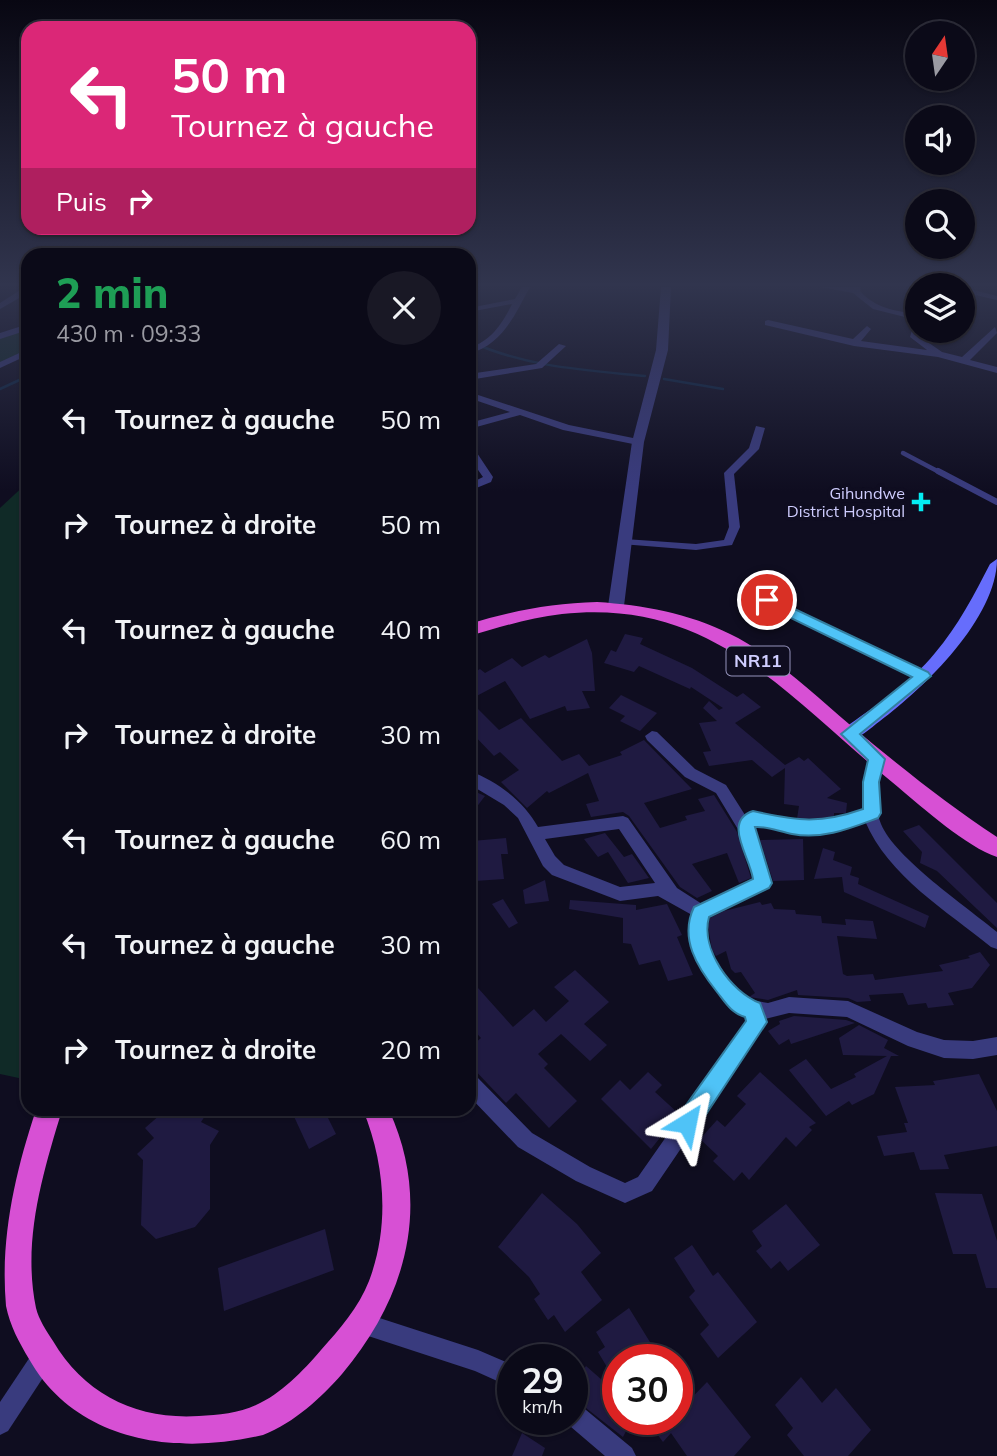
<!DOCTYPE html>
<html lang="fr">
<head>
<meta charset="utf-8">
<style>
  :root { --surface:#0b0a18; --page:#191825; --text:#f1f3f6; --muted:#9a9aa2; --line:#2b2b37 }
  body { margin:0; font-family:Mulish,sans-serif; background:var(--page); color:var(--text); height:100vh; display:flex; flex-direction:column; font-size:26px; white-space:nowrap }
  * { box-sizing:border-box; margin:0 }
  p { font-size:23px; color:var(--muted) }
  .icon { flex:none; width:38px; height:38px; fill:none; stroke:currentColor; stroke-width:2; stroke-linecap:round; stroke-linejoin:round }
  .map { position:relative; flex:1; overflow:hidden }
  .sheet { position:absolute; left:21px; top:248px; width:455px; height:868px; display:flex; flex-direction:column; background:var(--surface); border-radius:21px; box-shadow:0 2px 5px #0004,0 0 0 2px var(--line) }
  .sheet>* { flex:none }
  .hud { position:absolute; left:21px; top:21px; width:455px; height:214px; border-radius:21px; box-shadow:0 2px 5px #0004,0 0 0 2px var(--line); background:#db2777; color:#fff; overflow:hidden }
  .needle { width:46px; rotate:13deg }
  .buttons { position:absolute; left:905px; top:21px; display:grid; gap:14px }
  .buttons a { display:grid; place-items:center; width:70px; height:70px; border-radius:50%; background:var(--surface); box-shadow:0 2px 5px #0004,0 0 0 2px var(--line); font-size:35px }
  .speed { position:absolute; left:497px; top:1344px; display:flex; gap:14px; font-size:35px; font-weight:700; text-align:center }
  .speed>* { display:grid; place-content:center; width:91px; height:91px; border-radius:50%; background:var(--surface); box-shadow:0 2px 5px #0004,0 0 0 2px var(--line); line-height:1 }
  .speed small { font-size:18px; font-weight:400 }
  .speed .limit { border:10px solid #d22; background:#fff; color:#111 }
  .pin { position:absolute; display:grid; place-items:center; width:60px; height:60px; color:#fff; margin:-30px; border:4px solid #fff; border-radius:50%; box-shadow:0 2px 7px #0007 }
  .me { position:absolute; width:77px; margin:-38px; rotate:35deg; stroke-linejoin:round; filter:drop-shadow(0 0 5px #0008) }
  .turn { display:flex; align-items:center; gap:24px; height:147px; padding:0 35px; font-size:32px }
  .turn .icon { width:91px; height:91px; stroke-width:2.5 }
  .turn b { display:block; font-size:49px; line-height:60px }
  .then { display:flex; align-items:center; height:66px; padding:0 35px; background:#0003; gap:14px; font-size:26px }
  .round { display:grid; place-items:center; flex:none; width:74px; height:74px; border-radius:37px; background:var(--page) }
  .overview { display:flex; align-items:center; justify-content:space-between; height:119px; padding:0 35px }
  h1 { font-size:42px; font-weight:800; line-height:52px; color:#1e9e55 }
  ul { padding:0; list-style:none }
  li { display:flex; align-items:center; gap:21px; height:105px; padding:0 35px }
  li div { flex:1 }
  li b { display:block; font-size:26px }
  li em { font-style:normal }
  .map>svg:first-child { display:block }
  .green { fill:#102a27 }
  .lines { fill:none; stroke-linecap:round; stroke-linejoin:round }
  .stream { stroke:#0d2644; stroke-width:2.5 }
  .building { fill:#1f1a41 }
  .service-far1 { stroke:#393b7e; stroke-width:4.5 }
  .service { stroke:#393b7e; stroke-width:6 }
  .minor { fill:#393b7e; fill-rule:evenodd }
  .tertiary { fill:#393b7e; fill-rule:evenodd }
  .secondary { fill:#666dfc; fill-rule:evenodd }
  .trunk { fill:#d750d4; fill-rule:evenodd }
  .route { fill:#4fc3f7; stroke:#337fa1; stroke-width:2 }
  .poi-dot { fill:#04edf3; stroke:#0f0d20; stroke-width:2.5 }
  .labels { text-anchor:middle; stroke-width:7; stroke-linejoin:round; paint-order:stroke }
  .far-poi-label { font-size:16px; fill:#cfcdfe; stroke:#0f0d20; text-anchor:end }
  .shield { fill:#0f0d20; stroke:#9593bb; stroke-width:2 }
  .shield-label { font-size:18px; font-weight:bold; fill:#cfcdfe }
</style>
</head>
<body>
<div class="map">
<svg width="997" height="1456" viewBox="0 0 997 1456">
  <rect width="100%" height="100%" fill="#0f0d20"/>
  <g class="green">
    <polygon points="28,329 28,352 0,365 0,337"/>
    <polygon points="28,482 28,1080 0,1074 0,508"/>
  </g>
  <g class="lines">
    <g class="stream">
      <path d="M469,341C525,367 584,370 645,376"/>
      <polyline points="664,379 723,389"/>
      <polyline points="0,389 28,376"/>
    </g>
  </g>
  <g class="building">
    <polygon points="625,634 643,638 640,644 692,668 737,697 743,693 761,707 735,723 785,765 799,757 804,761 808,758 841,789 827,798 847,803 846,813 834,813 834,816 823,818 797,819 799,806 784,804 785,768 772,777 752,760 709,766 703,752 711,751 699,723 717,721 703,708 709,701 719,710 723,708 691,687 690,689 639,666 634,672 604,663 611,650 616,652"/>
    <polygon points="587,639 592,653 595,691 582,691 590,708 567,711 565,706 530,719 505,681 469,700 499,730 521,718 562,761 579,754 589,766 622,755 620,752 644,740 692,789 644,803 660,828 687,820 685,816 705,811 698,799 714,795 737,832 751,878 739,883 727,853 692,864 712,891 697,898 680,887 629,816 623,812 591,817 586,804 599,801 588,773 549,793 547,791 527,808 501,782 519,770 500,752 494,756 469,730 469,675 480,669 485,673 512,658 522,667 545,655 549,658"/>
    <polygon points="621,695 657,713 640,731 620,721 625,716 609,708"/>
    <polygon points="469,789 485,796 469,817"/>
    <polygon points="919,825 997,903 997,928 937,871 920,863 922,852 903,831"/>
    <polygon points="605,833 624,857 632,854 649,878 628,883 608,852 598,857 584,839"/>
    <polygon points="506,838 508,854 501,854 504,879 475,881 472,841"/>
    <polygon points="803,839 804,880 773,881 760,840"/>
    <polygon points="823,848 835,852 833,860 852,867 850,875 859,878 858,884 929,916 925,928 844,892 842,877 814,879"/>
    <polygon points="545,880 549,901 525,904 523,890"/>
    <polygon points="503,899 518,923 509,928 492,904"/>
    <polygon points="570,900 636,905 636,910 667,904 682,935 677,937 693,975 668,981 660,960 639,965 631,944 623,943 623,918 569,909"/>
    <polygon points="760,902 762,905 771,903 774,909 795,910 796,914 821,916 822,923 846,925 845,919 873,921 877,939 837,936 843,974 847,976 873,974 875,980 943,971 939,965 970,958 968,956 980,952 990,965 972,988 948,993 954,1005 928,1008 926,1003 908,1005 903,993 869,995 871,1001 857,1002 848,998 798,995 797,990 768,1000 749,997 755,993 741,972 735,973 731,969 726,951 716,956 712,950 708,926 710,918 724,911"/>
    <polygon points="575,970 609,1002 584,1024 607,1045 590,1061 561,1034 538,1054 548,1064 544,1068 577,1101 549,1128 516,1093 506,1103 469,1064 469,1048 481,1038 469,1025 469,978 513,1027 534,1009 546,1022 569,1001 554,987"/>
    <polygon points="794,1016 846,1020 855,1023 791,1044 789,1039 779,1045 768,1031 780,1024 779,1021"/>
    <polygon points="859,1025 888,1040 884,1048 899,1056 891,1056 874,1094 852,1105 849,1101 826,1116 789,1070 806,1059 831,1089 856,1077 854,1074 887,1056 843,1055 839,1038"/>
    <polygon points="648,1072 662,1085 655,1092 679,1114 651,1149 601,1099 620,1080 630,1090"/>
    <polygon points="760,1072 816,1123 809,1127 812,1130 796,1147 786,1137 749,1180 742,1172 734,1181 713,1161 718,1156 700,1139 717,1120 725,1127 746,1104 737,1096"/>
    <polygon points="979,1074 997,1111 997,1146 944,1155 949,1169 920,1170 914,1152 884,1156 877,1136 907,1132 904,1123 908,1123 895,1087 935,1085 933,1081"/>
    <polygon points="183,1110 209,1110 201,1122 219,1131 210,1145 210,1209 195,1227 156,1239 141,1225 143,1160 137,1154 154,1138 145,1128 161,1114"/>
    <polygon points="291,1110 324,1110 336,1134 309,1149"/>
    <polygon points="542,1193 577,1224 601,1253 581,1272 602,1300 565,1332 554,1315 548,1320 534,1299 540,1294 529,1277 498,1247"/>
    <polygon points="935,1193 982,1194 997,1241 997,1288 986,1288 976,1254 953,1254"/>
    <polygon points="786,1204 820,1245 788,1271 780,1261 771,1269 756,1251 762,1246 752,1231"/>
    <polygon points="325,1229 334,1270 224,1311 218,1268"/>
    <polygon points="692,1245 713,1276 718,1272 757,1322 718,1358 700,1334 709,1325 689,1297 695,1291 674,1258"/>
    <polygon points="629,1308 661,1360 618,1360 618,1366 610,1372 598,1352 605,1347 596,1332"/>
    <polygon points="586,1366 618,1394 618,1419 632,1419 623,1437 572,1397 572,1387"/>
    <polygon points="801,1377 822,1403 836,1388 871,1430 848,1456 804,1456 787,1435 793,1428 775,1405"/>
    <polygon points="707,1382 751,1437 734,1456 687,1456 671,1433 663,1442 646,1419 677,1419 677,1413"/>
    <polygon points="522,1433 545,1448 542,1456 512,1456"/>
  </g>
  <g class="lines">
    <polyline class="service-far1" points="903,453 941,473"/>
    <polyline class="service" points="938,471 997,502"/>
    <g class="minor">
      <polygon points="25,287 28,287 28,293 0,309 0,303"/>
      <path d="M522,287H530C514,316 503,344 469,354V348C491,341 502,324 512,304L469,312V308L515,299Z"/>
      <path d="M821,287H861L860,291C875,308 895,311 917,314V320L873,309L853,293Z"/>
      <polygon points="962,287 997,296 997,300 962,292"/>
      <polygon points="768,320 853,339 867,326 871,329 861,341 927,350 910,337 913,327 917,324 917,331 920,331 919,336 942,352 962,357 995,327 997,333 970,360 997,367 997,373 938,357 854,346 765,325 765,321"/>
      <polygon points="28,324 28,330 0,339 0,333"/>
      <polygon points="559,344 566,346 542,368 469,380 469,374 536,364"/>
      <polygon points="28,349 28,355 0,368 0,362"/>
      <polygon points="469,392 569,425 638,439 643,442 638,445 563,430 520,415 469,429 469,423 510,412 469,398"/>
      <polygon points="756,426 765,428 759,449 734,474 740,527 732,545 696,550 621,544 621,540 625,539 696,544 724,540 729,527 724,473 749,448"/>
      <polygon points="469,446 473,447 493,477 491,482 469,491 469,484 483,477 469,457"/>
      <polygon points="767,596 928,673 930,676 928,679 918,679 763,603 761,600 763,597"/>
      <path d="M652,731L657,732L695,769L726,785L745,815C765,809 779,821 798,822C821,823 842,817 863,810V791L870,759L872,755H882L884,759C879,779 873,805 881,824C895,858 967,907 997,932V949L991,947C947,911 888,876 865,821C843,829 817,837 793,834C780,832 769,825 755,825L754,830L771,883L769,888L749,895L708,916L705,926L710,951L733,986L746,999L768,1003L789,997L848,1001L917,1032L944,1040L973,1041L997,1037V1055L973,1059L944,1058L908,1046L847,1017L789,1013L765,1019L763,1028L652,1191L625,1203L576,1181L518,1147L469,1096V1074L476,1076L532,1133L590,1167L625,1183L638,1177L747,1021L745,1015L735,1012L721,998L696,958L689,926L692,915L658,896L620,901L552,875L543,866L518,818L504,805L469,784V771C498,781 524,802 538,827L623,816L628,818L677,888L702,904L754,879L739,831L716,793L685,777L647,740L645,736ZM619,829L655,883L620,887L564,865L555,856L545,839Z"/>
      <polygon points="361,1312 478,1350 513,1365 513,1388 475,1371 353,1331 350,1323 353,1315"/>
      <polygon points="44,1345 52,1348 55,1356 52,1364 8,1431 0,1435 0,1402 36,1348"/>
      <polygon points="572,1401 580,1405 632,1448 636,1456 605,1456 564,1421 563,1419 572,1419"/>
    </g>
    <polygon class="tertiary" points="661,287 671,287 668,350 644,442 624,606 616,611 608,606 632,442 656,350"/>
    <path class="secondary" d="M997,559C997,618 924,688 880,721C869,729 856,743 843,739L840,734L843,729C875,706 910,684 935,653C958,626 974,595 990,564Z"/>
    <g class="trunk">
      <path d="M597,602C643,605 688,613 730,634C772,654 814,694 849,724C897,764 945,803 997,837V857C967,847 923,808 898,787C791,701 715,597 562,614C529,618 500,627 469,636V624C511,611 552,603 597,602Z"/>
      <path d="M36,1110H62C43,1173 22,1240 36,1308C39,1320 46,1330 53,1341C85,1395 137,1420 199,1416C218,1415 239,1413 256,1405C281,1394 303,1371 321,1350C339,1330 359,1307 369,1281C390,1226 385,1163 363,1110H389C432,1204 407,1297 342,1374C320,1399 295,1422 263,1435C176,1456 76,1442 29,1359C19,1342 10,1326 6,1306C0,1239 15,1173 36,1110Z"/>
    </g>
  </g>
  <linearGradient id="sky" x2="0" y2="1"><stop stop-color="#080712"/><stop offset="0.58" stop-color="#31354e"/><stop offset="1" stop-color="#31354e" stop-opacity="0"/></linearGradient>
  <rect width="997" height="491" fill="url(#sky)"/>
  <path class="route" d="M767,596L928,672L931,676L860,734L885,759L879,782L881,813L878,818C851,828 823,840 792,834C780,832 767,826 755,827L772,883L769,888L709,917C700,949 731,992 760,1003L767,1022L695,1131L687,1134L679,1131L676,1123L679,1115L746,1021L745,1017C731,1013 725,1002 717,992C697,967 679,938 694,907L753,879C750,857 722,821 753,811C797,821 821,824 863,809V782L868,760L841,734L912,677L762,604L760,600Z"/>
  <path class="poi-dot" d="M917.5 491.5h7v7h7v7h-7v7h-7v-7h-7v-7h7z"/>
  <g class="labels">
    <g class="far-poi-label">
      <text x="905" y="499">Gihundwe<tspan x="905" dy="18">District Hospital</tspan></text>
    </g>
    <rect class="shield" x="726.5" y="646.5" width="63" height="29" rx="5"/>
    <g class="shield-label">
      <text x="758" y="667">NR11</text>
    </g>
  </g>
</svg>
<div class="buttons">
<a><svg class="needle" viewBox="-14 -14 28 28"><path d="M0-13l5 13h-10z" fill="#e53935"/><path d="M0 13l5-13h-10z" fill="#9a9aa2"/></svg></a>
<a><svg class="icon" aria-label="sound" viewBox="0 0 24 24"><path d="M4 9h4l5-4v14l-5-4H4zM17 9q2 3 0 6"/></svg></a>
<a><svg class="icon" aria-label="search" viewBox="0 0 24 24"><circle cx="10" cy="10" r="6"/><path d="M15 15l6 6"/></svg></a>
<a><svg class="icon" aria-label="layers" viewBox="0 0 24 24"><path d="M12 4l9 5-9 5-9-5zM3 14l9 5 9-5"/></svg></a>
</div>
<div class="speed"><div>29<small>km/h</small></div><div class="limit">30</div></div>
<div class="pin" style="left:767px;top:600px;background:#d93025"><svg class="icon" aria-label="arrive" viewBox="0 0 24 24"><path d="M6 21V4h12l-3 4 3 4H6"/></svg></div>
<svg class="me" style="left:687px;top:1123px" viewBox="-20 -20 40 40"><path d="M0-17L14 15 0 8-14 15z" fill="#4fc3f7" stroke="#fff" stroke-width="4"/></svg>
<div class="hud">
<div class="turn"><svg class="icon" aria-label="left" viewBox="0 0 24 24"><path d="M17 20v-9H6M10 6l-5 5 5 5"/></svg><div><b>50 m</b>Tournez à gauche</div></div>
<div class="then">Puis<svg class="icon" aria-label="right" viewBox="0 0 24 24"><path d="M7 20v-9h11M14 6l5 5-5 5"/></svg></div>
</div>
<section class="sheet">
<div class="overview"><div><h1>2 min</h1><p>430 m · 09:33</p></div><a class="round"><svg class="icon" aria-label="close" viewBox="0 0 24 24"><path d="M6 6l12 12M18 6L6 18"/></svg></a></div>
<ul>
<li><svg class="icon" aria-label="left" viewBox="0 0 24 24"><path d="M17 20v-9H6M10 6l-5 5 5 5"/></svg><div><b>Tournez à gauche</b></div><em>50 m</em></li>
<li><svg class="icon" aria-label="right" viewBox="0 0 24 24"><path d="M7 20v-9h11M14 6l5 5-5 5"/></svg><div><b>Tournez à droite</b></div><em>50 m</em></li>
<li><svg class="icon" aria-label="left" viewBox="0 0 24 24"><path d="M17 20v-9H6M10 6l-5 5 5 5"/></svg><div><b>Tournez à gauche</b></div><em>40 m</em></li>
<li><svg class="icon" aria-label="right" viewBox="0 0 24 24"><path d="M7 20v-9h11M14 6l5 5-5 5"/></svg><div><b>Tournez à droite</b></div><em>30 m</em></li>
<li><svg class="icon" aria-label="left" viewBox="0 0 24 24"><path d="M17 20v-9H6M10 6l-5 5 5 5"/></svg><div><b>Tournez à gauche</b></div><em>60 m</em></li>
<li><svg class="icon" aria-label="left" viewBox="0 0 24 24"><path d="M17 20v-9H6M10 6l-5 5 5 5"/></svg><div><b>Tournez à gauche</b></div><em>30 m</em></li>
<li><svg class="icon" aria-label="right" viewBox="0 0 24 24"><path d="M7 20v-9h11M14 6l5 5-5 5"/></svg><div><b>Tournez à droite</b></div><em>20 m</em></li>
</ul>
</section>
</div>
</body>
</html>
